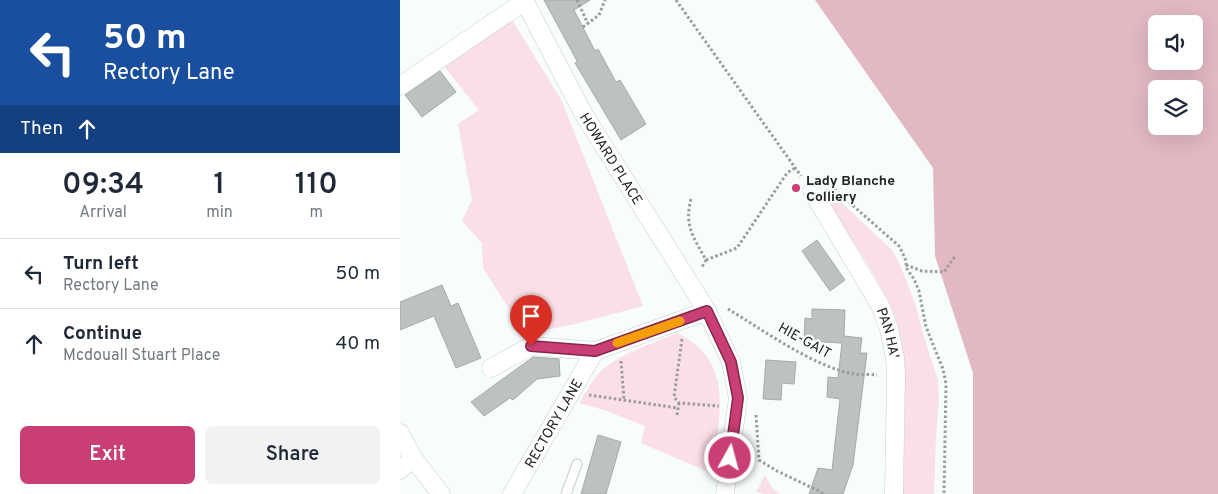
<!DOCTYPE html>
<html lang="en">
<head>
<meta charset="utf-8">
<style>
  :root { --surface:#fff; --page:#f2f2f3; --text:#1f2937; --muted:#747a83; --line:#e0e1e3; --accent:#c93e74 }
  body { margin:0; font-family:Overpass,sans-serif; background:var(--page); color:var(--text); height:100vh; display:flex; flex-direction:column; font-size:19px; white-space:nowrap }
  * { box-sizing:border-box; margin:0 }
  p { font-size:16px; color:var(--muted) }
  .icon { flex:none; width:28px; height:28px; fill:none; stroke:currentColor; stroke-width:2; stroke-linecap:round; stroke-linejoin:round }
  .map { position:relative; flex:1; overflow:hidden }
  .drawer { display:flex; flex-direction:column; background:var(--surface); width:400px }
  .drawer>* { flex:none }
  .banner { background:#1a4fa0; color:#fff; overflow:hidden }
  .tools { position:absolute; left:748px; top:15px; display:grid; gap:10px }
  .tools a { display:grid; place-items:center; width:55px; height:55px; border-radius:8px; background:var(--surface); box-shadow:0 5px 20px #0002; font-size:25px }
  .pin { position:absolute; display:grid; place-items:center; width:42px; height:42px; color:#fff; margin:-51px -21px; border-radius:50% 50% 50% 0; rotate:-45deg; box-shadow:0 0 5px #0007 }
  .pin .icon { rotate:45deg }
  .me { position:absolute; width:55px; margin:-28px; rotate:7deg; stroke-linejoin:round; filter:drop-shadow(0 0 4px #0008) }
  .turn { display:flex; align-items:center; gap:18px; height:105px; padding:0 20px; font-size:22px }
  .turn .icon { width:65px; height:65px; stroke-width:2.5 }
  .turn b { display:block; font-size:35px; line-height:42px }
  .then { display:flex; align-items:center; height:48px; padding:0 20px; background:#0003; gap:10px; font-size:19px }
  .eta { display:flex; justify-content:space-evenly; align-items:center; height:85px; text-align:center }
  .eta b { font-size:30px; font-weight:600; line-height:35px }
  .button { display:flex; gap:10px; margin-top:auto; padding:10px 20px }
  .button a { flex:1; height:58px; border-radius:8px; background:var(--accent); color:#fff; font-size:20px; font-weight:600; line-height:58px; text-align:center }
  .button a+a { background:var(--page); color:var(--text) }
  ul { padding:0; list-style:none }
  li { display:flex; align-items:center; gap:15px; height:70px; padding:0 20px; border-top:1px solid var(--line) }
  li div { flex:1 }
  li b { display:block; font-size:19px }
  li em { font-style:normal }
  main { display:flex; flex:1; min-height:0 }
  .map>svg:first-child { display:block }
  .green { fill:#fadfe6 }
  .water { fill:#e2b8c3; fill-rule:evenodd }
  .building { fill:#bcc1c1; stroke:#a6abaa }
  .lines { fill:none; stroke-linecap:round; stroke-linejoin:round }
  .service-casing { stroke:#c8cdcd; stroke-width:11 }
  .minor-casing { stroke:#c8cdcd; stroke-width:19 }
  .path { stroke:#9a9d9d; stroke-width:3; stroke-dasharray:2.5 2.5; stroke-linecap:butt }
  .service { stroke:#fff; stroke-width:9 }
  .minor { stroke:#fff; stroke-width:18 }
  .route-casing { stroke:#83284b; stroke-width:12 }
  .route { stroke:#c93e74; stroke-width:9 }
  .slow { stroke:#f59e0b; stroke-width:9 }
  .poi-dot { fill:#c93e74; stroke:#f7fcfc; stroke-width:2 }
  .labels { text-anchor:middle; stroke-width:4.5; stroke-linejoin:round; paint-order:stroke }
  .street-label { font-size:14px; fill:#232424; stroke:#f7fcfc }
  .poi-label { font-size:14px; font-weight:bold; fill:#232424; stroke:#f7fcfc; text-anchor:start }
</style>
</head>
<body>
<main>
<section class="drawer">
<div class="banner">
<div class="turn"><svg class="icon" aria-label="left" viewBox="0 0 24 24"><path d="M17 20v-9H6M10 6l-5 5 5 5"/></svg><div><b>50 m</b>Rectory Lane</div></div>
<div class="then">Then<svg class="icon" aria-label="ahead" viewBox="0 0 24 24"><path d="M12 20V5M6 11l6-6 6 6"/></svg></div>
</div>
<div class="eta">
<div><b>09:34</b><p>Arrival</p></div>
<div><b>1</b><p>min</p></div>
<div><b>110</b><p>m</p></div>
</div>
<ul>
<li><svg class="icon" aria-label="left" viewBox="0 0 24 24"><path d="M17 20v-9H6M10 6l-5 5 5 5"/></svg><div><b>Turn left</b><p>Rectory Lane</p></div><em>50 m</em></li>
<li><svg class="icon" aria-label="ahead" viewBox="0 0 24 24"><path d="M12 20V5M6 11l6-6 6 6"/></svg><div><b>Continue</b><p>Mcdouall Stuart Place</p></div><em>40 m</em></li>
</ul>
<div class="button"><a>Exit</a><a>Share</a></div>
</section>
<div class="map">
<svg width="818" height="494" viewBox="0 0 818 494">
  <rect width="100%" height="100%" fill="#f7fcfc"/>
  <g class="green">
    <polygon points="111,18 162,101 243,306 175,324 125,334 83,268 82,243 62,221 72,200 58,124 79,110 43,65"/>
    <path d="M426,188L492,250L499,262L515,303L525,340L538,380L539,400L536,436L534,494H503C504,468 504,443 505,417C505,379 507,341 490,305C472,265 444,231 423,193Z"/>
    <path d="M277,333C337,362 319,420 311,473L241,443L245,426L204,410L179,403C185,394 191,382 198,374C219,353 250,345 277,333Z"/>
    <polygon points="365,475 372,488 380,494 365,494 356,492"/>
  </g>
  <path class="water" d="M415,0H818V494H573V373L535,256L533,168ZM756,24H794V61H756ZM756,89H794V126H756Z"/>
  <g class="building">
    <polygon points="144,0 190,0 174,10 195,51 198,49 216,82 220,80 246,124 221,140 175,63 177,61"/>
    <polygon points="40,71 56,92 22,117 5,95"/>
    <polygon points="417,240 445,280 430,291 402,251"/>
    <polygon points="42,285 51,306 58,303 81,358 56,368 34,316 0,330 0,302"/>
    <polygon points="412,309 445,310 444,336 462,338 460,353 467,353 453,465 443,494 409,494 418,468 432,470 440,399 427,397 428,377 438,378 442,343 404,341 405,318 412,319"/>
    <polygon points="133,357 159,359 160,376 137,379 113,400 110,398 84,416 71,402"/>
    <polygon points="366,360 396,362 394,384 382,383 381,400 363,399"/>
    <polygon points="198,435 221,442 206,494 181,494"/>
  </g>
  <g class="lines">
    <g class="service-casing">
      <polyline id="service" points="166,494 177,464"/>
    </g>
    <g class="minor-casing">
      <g id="minor">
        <path id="s1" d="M124,0L183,113L307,311L331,362L338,398L325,494"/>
        <polyline points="0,86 125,1"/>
        <path id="s2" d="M412,191L480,305L489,329L495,358L496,375L494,494"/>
        <polyline points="91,368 131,346 195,351"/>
        <polyline points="0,433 13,458 41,494"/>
        <polyline points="0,470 13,458"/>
        <path id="s3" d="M112,494L195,351L307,311"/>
      </g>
    </g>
    <g class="path">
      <polyline points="177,0 188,24"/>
      <polyline points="276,0 401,176"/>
      <polyline points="183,27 199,15 205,0"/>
      <polyline points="434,189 499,246 505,258 507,269 514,279 519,291 526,327 543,369 546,384 544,494"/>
      <path d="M291,199C284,226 293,236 306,260L302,267"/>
      <polyline points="306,260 337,248 387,173 395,168"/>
      <polyline points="506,265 522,271 544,272 556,255"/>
      <path d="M328,309C363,330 414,367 454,374C462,375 470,374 477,375"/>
      <polyline points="282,339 274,397 279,403 319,406"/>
      <polyline points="221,361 224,400"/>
      <polyline points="189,395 278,408"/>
      <polyline points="277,415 279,403"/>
      <polyline points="356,415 359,460 377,471 419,491 423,494"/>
    </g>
    <use href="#service" class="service"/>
    <use href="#minor" class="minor"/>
  </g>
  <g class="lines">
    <g class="route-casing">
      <polyline id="route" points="131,346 195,351 307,311 331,362 338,398 330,458"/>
    </g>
    <use href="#route" class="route"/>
    <polyline class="slow" points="217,343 280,321"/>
  </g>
  <circle class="poi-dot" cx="396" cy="188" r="5"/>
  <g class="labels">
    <g class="street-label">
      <text dy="5" stroke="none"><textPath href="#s1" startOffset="181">HOWARD PLACE</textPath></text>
      <text dy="5" stroke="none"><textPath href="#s2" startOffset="162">PAN HA'</textPath></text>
      <text transform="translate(405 340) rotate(29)" y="5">HIE-GAIT</text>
      <text dy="5" stroke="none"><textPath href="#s3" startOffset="82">RECTORY LANE</textPath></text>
    </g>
    <g class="poi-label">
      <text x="406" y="185">Lady Blanche<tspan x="406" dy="16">Colliery</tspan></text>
    </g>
  </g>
</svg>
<div class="tools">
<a><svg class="icon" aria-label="sound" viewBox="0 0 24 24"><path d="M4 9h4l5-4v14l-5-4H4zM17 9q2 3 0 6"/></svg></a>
<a><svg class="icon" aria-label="layers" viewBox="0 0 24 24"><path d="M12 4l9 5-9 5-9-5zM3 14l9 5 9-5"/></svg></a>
</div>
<div class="pin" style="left:131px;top:346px;background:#d93025"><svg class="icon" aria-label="arrive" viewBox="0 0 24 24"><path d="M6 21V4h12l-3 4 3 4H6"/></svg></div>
<svg class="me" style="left:330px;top:458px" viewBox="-20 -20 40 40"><circle r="17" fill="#c93e74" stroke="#fff" stroke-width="3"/><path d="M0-11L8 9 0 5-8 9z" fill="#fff"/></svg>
</div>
</main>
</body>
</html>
